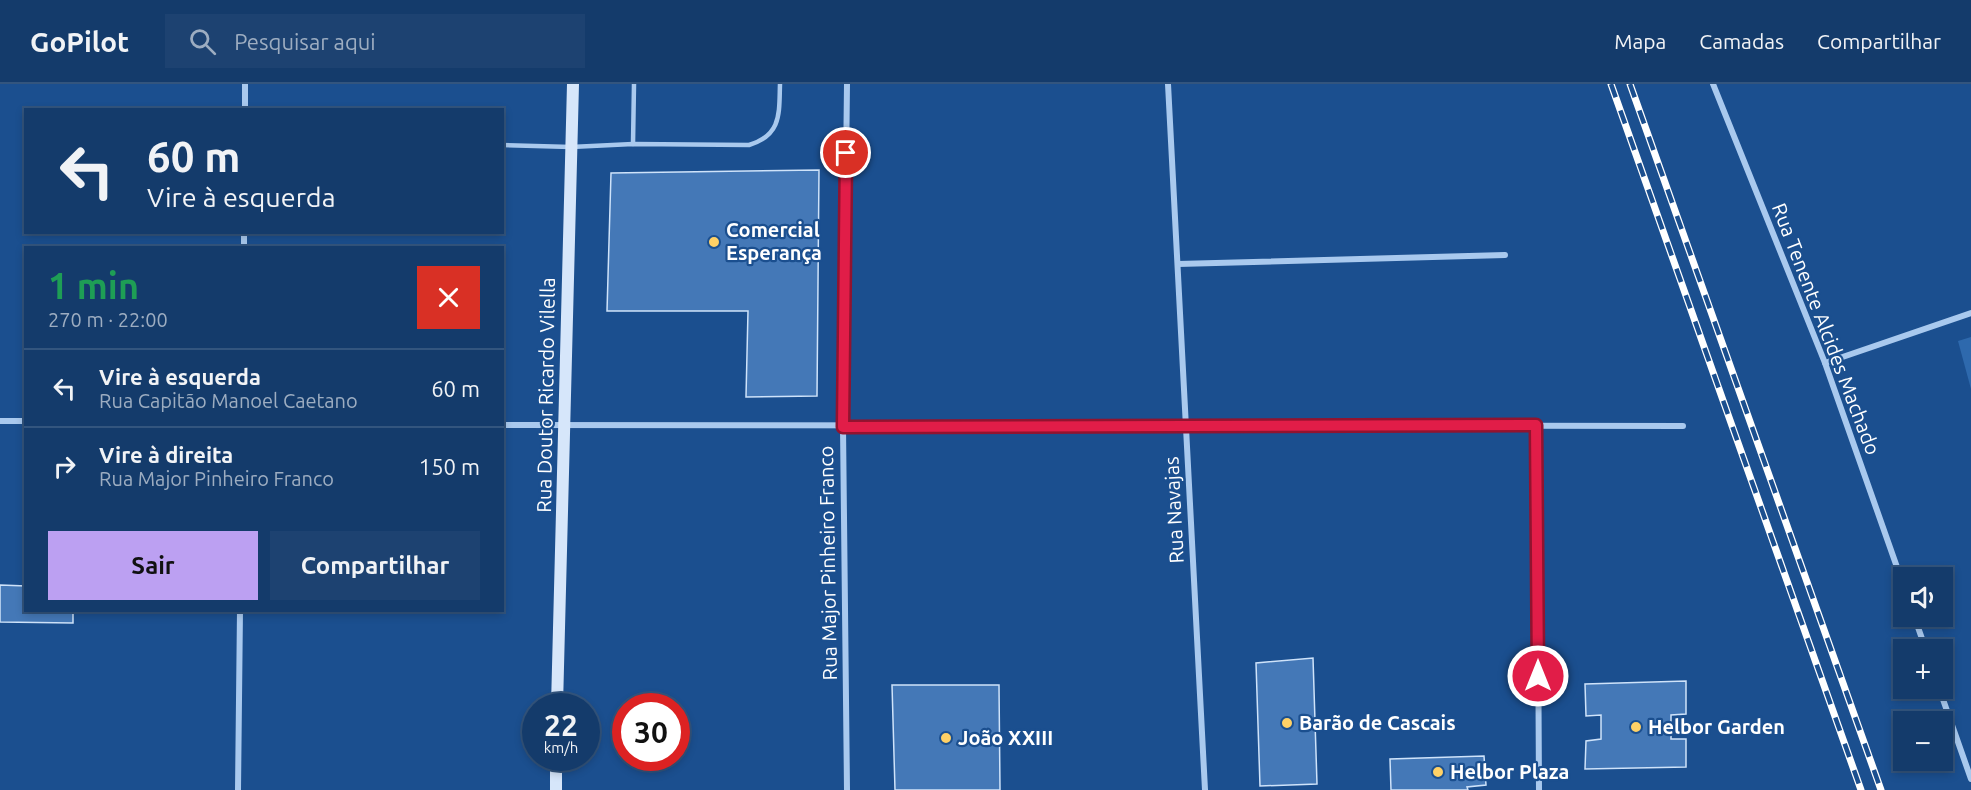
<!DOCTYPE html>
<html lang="pt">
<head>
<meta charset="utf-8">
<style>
  :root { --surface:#143b6b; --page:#1d4271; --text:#f1f3f6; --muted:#9dadc1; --line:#33557e; --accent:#bca0f2 }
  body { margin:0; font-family:Ubuntu,sans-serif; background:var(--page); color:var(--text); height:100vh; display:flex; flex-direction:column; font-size:22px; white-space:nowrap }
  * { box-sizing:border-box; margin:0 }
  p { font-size:20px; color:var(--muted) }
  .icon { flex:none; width:33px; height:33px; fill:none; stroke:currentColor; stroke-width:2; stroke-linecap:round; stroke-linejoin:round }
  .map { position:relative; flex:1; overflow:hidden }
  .details { position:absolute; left:24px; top:162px; width:480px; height:366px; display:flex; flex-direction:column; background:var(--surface); border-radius:0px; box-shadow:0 3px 9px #0003,0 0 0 2px var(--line) }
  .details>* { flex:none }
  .hud { position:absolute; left:24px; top:24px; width:480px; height:126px; border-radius:0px; box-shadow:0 3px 9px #0003,0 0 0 2px var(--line); background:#143b6b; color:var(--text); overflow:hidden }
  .buttons { position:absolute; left:1893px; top:483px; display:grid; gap:12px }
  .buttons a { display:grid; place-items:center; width:60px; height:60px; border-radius:0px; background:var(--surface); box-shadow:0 3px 9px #0003,0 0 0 2px var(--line); font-size:30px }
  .speed { position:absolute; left:522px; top:609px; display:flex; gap:12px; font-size:30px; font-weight:700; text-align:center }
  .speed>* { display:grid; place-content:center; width:78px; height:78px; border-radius:50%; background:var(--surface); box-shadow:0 3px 9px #0003,0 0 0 2px var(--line); line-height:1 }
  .speed small { font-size:15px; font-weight:400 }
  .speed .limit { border:9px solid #d22; background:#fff; color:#111 }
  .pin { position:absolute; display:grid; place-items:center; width:51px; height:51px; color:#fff; margin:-26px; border:3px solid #fff; border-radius:50%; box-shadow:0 2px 6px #0007 }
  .me { position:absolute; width:66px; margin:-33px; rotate:0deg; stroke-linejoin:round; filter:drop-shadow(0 0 4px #0008) }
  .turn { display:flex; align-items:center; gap:21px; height:126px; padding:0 24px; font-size:27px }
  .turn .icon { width:78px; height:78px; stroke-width:2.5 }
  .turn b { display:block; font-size:42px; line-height:51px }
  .round { display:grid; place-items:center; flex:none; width:63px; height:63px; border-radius:0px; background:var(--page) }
  .head { display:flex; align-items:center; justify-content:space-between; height:102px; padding:0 24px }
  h1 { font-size:36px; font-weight:700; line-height:45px; color:#1e9e55 }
  .action { display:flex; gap:12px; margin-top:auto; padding:12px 24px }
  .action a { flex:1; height:69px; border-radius:0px; background:var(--accent); color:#111; font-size:24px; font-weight:700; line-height:69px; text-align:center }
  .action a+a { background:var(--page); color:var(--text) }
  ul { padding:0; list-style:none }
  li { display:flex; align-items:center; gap:18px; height:78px; padding:0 24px; border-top:2px solid var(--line) }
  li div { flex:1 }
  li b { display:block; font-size:22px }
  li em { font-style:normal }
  header { display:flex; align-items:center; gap:36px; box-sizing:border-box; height:84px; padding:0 30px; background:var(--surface); border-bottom:2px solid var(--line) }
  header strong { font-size:28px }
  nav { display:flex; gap:33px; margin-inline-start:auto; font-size:21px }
  .search { width:420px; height:54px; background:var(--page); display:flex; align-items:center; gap:15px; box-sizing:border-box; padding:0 21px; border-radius:0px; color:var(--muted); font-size:22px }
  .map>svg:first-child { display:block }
  .green { fill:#2e69ad }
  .building { fill:#4478b7; stroke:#cfe3fa; stroke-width:1.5 }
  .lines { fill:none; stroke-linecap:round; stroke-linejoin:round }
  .lane { stroke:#a9c9ee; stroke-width:4.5 }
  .street { stroke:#a9c9ee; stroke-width:6 }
  .secondary { stroke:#d6e6fa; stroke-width:12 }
  .rail-casing { stroke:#fff; stroke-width:7 }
  .rail { stroke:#1b4f8f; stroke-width:4.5; stroke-dasharray:14; stroke-linecap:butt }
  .route-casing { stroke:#92132f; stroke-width:15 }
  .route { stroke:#e11d48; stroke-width:10 }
  .poi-dot { fill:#ffd166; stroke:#1b4f8f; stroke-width:2 }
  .labels { text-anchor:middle; stroke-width:4.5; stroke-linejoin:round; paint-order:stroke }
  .poi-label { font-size:20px; font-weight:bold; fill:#fff; stroke:#1b4f8f; text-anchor:start }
  .street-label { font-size:20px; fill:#fff; stroke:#1b4f8f }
</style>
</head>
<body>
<header>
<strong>GoPilot</strong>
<div class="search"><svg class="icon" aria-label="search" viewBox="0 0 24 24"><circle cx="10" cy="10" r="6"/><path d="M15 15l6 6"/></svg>Pesquisar aqui</div>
<nav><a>Mapa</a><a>Camadas</a><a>Compartilhar</a></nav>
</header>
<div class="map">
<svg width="1971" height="706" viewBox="0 0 1971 706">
  <rect width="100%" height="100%" fill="#1b4f8f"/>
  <polygon class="green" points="1971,253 1971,305 1958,257"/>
  <g class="building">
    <polygon points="819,86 817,312 746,313 748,227 607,227 611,89"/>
    <polygon points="0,501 26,502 26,526 73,526 73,539 0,538"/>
    <polygon points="1313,574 1317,700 1260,702 1256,579"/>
    <polygon points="1686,597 1686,630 1671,631 1671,655 1686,655 1686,683 1585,685 1586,657 1601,655 1601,631 1586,632 1585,600"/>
    <polygon points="892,601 999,601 1000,706 895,706"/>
    <polygon points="1484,672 1486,701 1467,703 1468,706 1391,706 1390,675"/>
  </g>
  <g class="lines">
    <g class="lane">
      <polyline points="633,60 634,0"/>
      <path d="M502,61L571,63L633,60L749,61C782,51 779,29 780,0"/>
    </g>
    <g class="street">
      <polyline points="1168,0 1205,706"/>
      <polyline points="1713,0 1825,279 1904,503"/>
      <polyline points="245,26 245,0"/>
      <polyline points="244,164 244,148"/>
      <polyline points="1178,180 1505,171"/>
      <polyline points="1825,279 1971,229"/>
      <polyline points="0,337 26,337"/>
      <polyline points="502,341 1683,342"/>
      <polyline points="1537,341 1539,706"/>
      <polyline points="1914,532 1926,566"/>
      <polyline points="1939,604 1971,695"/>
      <polyline points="238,706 240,526"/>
      <polyline points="847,706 843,343 847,0"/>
    </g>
    <g class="secondary">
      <polyline points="557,622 573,0"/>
      <polyline points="556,706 556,674"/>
    </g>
    <g class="rail-casing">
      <g id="rail">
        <polyline points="1611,0 1861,706"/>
        <polyline points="1630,0 1881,706"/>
      </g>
    </g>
    <use href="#rail" class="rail"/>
  </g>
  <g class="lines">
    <g class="route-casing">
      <polyline id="route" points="846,69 843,343 1536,341 1538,592"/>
    </g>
    <use href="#route" class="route"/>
  </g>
  <g class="poi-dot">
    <circle cx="714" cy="158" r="6"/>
    <circle cx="1287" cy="639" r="6"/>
    <circle cx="1636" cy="643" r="6"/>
    <circle cx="946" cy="654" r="6"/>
    <circle cx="1438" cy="688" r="6"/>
  </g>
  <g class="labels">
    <g class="poi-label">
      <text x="726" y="153">Comercial<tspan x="726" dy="23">Esperança</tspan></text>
      <text x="1299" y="646">Barão de Cascais</text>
      <text x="1648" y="650">Helbor Garden</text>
      <text x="958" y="661">João XXIII</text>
      <text x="1450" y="695">Helbor Plaza</text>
    </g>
    <g class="street-label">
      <text transform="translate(1826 245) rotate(69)" y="7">Rua Tenente Alcides Machado</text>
      <text transform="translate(546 311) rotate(-89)" y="7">Rua Doutor Ricardo Vilella</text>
      <text transform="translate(1174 426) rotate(-93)" y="7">Rua Navajas</text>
      <text transform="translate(828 479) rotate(-91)" y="7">Rua Major Pinheiro Franco</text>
    </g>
  </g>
</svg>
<div class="buttons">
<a><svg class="icon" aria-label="sound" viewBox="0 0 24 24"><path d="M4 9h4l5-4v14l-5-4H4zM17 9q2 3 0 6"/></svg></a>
<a>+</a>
<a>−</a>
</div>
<div class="speed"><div>22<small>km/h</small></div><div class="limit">30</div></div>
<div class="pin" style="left:846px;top:69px;background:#d93025"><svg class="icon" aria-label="arrive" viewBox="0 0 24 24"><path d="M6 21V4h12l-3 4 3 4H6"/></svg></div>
<svg class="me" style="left:1538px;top:592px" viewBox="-20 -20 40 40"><circle r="17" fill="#e11d48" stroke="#fff" stroke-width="3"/><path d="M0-11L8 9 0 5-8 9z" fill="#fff"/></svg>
<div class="hud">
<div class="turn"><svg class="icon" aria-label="left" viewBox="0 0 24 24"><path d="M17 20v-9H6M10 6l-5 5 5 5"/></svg><div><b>60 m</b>Vire à esquerda</div></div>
</div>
<section class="details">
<div class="head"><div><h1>1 min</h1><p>270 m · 22:00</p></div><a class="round" style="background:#d93025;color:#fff"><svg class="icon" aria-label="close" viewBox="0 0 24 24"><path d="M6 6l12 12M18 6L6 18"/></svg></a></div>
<ul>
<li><svg class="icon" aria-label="left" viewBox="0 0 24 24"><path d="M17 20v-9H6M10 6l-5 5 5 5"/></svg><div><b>Vire à esquerda</b><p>Rua Capitão Manoel Caetano</p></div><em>60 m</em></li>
<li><svg class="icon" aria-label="right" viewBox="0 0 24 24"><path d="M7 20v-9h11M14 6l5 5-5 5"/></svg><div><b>Vire à direita</b><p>Rua Major Pinheiro Franco</p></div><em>150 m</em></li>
</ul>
<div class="action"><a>Sair</a><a>Compartilhar</a></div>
</section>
</div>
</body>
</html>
